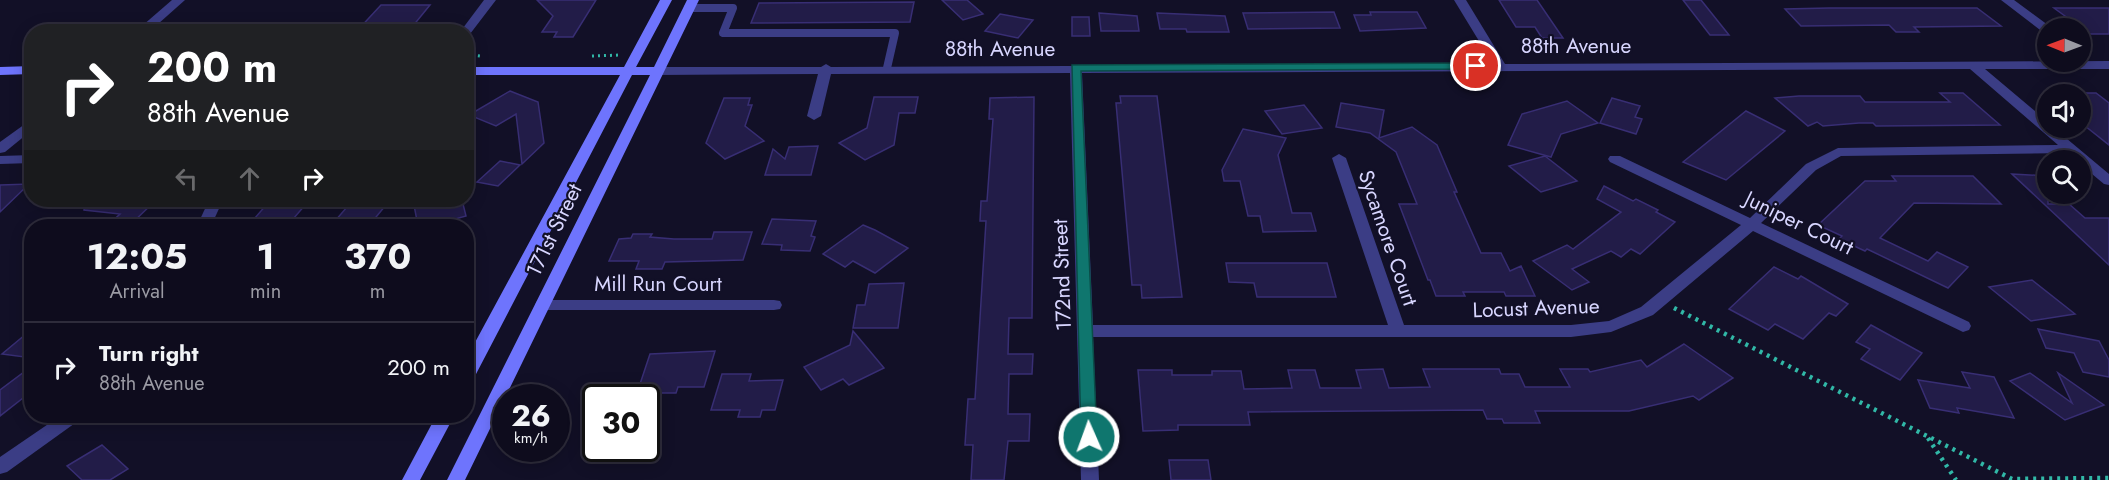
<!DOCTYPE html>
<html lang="en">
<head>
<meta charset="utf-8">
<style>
  :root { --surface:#0e0c1d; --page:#1c1a2a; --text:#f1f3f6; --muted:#9b9ba4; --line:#2e2c3b }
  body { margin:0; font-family:Jost,sans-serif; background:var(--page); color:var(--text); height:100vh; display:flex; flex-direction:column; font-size:22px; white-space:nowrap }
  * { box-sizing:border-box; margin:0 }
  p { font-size:20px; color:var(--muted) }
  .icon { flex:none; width:33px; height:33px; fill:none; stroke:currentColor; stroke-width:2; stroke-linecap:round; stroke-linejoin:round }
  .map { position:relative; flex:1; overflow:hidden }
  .sheet { position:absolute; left:24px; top:219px; width:450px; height:204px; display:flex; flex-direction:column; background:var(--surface); border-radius:24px; box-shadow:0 3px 15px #0003,0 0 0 2px var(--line) }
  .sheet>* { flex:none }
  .guide { position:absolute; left:24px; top:24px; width:450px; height:183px; border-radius:24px; box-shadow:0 3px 15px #0003,0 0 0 2px var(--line); background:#202124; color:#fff; overflow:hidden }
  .needle { width:39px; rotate:271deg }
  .controls { position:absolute; left:2037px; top:18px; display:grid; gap:12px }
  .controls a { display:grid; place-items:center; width:54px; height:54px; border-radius:50%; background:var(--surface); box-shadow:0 3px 15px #0003,0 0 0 2px var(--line); font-size:30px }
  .speed { position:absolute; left:492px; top:384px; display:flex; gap:12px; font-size:30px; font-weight:700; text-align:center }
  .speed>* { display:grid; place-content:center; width:78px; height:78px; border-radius:50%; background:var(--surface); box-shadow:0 3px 15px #0003,0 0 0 2px var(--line); line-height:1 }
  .speed small { font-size:15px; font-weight:400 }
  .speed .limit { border:3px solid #111; border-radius:9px; background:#fff; color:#111 }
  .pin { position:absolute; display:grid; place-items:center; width:51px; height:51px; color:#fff; margin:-26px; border:3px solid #fff; border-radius:50%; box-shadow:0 2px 6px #0007 }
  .me { position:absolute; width:66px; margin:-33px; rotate:358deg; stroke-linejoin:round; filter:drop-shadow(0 0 4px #0008) }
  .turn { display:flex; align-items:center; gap:21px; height:126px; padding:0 24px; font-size:27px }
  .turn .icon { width:78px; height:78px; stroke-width:2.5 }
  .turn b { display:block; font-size:42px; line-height:51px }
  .lanes { display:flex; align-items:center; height:57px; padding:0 24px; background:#0003; justify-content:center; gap:30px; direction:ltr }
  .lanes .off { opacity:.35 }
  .eta { display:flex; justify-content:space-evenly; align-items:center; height:102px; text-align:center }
  .eta b { font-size:36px; font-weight:700; line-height:42px }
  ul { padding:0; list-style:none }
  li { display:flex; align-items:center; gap:18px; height:90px; padding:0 24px; border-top:2px solid var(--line) }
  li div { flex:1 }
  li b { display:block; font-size:22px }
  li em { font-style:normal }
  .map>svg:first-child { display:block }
  .building { fill:#221c48; stroke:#382e74; stroke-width:1.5 }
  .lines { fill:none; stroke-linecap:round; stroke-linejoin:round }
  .path-far1 { stroke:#31b8a7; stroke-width:3; stroke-dasharray:2 4; stroke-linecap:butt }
  .path { stroke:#31b8a7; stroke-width:4.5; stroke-dasharray:3 5; stroke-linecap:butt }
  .lane { stroke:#3b3d85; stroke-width:8 }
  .street { fill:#3b3d85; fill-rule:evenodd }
  .secondary { fill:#6e74fd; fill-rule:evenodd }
  .route { fill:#0f766e; stroke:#0a4d48; stroke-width:1.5 }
  .labels { text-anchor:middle; stroke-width:4.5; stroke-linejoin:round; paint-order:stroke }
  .street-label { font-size:21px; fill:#d8d6ff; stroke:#121027 }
</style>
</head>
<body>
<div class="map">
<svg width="2109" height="480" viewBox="0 0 2109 480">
  <rect width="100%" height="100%" fill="#121027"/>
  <g class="building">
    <polygon points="537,0 596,0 573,37 554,37 557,32 542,32 553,16"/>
    <polygon points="942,0 967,0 983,14 963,20"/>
    <polygon points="1499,0 1537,0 1563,38 1542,38 1535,27 1516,27"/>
    <polygon points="1683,0 1701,0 1729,35 1710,35"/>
    <polygon points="914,2 910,22 751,23 759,3"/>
    <polygon points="381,5 430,5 408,32 356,32"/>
    <polygon points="1829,8 1977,8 2001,26 1914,27 1919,32 1896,32 1889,25 1801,26 1785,9"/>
    <polygon points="2054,8 2109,8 2109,34 2090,34"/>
    <polygon points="1334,12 1340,28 1248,29 1243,13"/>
    <polygon points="1370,12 1417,12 1426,28 1360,31 1354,15 1371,15"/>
    <polygon points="1099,13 1137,16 1139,31 1101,31"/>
    <polygon points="1157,13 1225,16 1229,32 1187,32 1186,29 1160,29"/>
    <polygon points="1000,14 1033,20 1018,38 985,31"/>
    <polygon points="1072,17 1089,17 1090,36 1072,36"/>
    <polygon points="510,91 538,102 544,143 522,164 516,114 496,126 469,115"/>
    <polygon points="1940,93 1963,93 2000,125 1876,126 1873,123 1859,123 1823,126 1817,122 1808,126 1775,98 1799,96 1860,96 1865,102 1950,102"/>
    <polygon points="2063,93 2096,93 2109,103 2109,145 2080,122 2080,94"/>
    <polygon points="1120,96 1157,96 1182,297 1142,298 1141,285 1132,285 1116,103 1121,103"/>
    <polygon points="874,97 918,97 915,113 899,113 894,145 865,160 839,143 867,128"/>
    <polygon points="1034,97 1032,318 1009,318 1008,354 1033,354 1032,374 1009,374 1008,414 1030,414 1029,441 1008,441 1004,480 971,480 973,445 965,445 968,399 975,399 986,221 980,221 981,201 987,201 993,119 989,119 990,98"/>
    <polygon points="724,98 750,98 748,105 752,105 745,126 764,141 725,159 706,143"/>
    <polygon points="1612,98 1640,106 1635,117 1642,119 1636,134 1600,123"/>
    <polygon points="1567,101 1598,123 1561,134 1551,157 1508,145 1522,114"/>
    <polygon points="1341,103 1384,110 1379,138 1412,127 1437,145 1457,192 1454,192 1481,253 1501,253 1510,271 1521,266 1535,296 1506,296 1504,292 1463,292 1465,296 1436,296 1430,280 1428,280 1399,204 1417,204 1396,152 1370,133 1336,127"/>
    <polygon points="1304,105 1322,128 1282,134 1265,111"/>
    <polygon points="1746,111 1785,131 1726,180 1683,162"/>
    <polygon points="1243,129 1286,138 1278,155 1292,213 1311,213 1316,231 1263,232 1260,216 1248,216 1240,181 1224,181 1222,170"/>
    <polygon points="818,146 811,175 765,175 773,149 785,159 789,147"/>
    <polygon points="1545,156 1577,181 1541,192 1509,166"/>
    <polygon points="500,161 520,165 498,186 477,182"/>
    <polygon points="2012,174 2048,176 2048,204 2069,204 2085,218 2109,218 2109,265"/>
    <polygon points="1892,176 1973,176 2001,204 1914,203 1880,238 1928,261 1937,252 1968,267 1948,288 1867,249 1865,251 1839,239 1842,236 1818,225 1865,181 1896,181"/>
    <polygon points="29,184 0,212 0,185"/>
    <polygon points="1604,186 1633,201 1636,199 1658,210 1656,212 1675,222 1640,254 1631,249 1621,257 1611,251 1572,269 1589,282 1572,290 1533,261 1567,245 1573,249 1621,212 1597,199"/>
    <polygon points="85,200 156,200 129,226 107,226 120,214 84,210"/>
    <polygon points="353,200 390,200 372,222 335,221"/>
    <polygon points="413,200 462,200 466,216 430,226 418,226"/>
    <polygon points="267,204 306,204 287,226 248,226"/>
    <polygon points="772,219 816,221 811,236 815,237 810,251 781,250 782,245 762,244"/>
    <polygon points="863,225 875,230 908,248 875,273 853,261 845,267 823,254"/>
    <polygon points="714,232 752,232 743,260 665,262 662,269 636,269 639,261 609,261 619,239 631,238 633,234 652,234 650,237 674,239 712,239"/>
    <polygon points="1226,263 1327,263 1336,297 1257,297 1254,283 1229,282"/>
    <polygon points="1774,267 1798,279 1801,276 1848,304 1836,316 1829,313 1803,339 1775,324 1768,330 1729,309"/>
    <polygon points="2032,280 2075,314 2031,321 1989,287"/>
    <polygon points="904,283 898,328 853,328 857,305 865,305 869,284"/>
    <polygon points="1871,325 1922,353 1900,380 1861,359 1870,349 1856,342"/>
    <polygon points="32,329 32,358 2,354"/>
    <polygon points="2038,329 2099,341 2109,360 2109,377 2083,372 2074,353 2046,348"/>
    <polygon points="853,331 884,368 849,385 843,379 821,390 804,367 850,345"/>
    <polygon points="1684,344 1733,378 1699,400 1693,396 1629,411 1535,411 1540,423 1504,423 1502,419 1487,419 1483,410 1248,412 1250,425 1178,425 1178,430 1143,431 1138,370 1172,370 1172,375 1212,375 1212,371 1241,371 1244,389 1292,388 1288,370 1315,370 1320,388 1361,388 1356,370 1383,369 1389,388 1430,387 1423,369 1499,369 1501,374 1519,374 1525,387 1570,387 1560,369 1588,369 1590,372 1641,360 1647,367"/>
    <polygon points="715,351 704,387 678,387 676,393 655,393 657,387 639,387 650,354"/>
    <polygon points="32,366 32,391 0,416 0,390"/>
    <polygon points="1962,372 1994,377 2014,418 1957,408 1959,413 1930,408 1918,380 1970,388"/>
    <polygon points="2030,373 2072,403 2058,373 2104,405 2065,420 2010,381"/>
    <polygon points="722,374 751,374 749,381 783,380 775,410 762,410 760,417 738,417 740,410 711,410"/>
    <polygon points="102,445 128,469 110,480 82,480 67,466"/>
    <polygon points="1169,460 1208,460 1211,480 1171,480"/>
  </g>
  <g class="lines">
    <g class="path-far1">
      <polyline points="466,54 480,56"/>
      <polyline points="592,56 621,55"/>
    </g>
    <g class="path">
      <polyline points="1674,308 2012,479 2109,478"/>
      <polyline points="1928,438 1956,480"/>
    </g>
    <polyline class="lane" points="688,8 733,8 723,33 895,33 887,68"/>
    <g class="street">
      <polygon points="172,0 185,0 149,32 135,32"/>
      <polygon points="484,0 496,0 470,34 466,35 466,32 460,32"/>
      <path d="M1454,0H1466L1505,64L2109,61V69H1985L2048,122V128H2054L2109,174V185L2104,184L2080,164V160H2077L2068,153L1841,156L1816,170L1761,223L1969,322L1971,326L1969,330L1963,332L1753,231L1653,315L1611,332L1571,337H1093L1099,480H1081L1070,73L831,74L821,116L814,120L807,116L818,74L657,75L651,71L657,67H821L826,64L831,67L1493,64ZM1970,69L2058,145L1838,148L1806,164L1750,218L1620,156H1610L1608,159L1610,162L1741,225L1641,307L1609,321L1571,325H1404L1346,158L1339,154L1332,158L1388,325H1093L1082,73Z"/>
      <polygon points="2001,0 2014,0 2052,28 2048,28 2048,34 2044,33"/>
      <polygon points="32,119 32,130 5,152 0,153 0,142"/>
      <polygon points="32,155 32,163 0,164 0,156"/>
      <polygon points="209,200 223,200 211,226 197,226"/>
      <polygon points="543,300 774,300 780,301 782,305 780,309 774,310 543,310 537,309 535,305 537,301"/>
      <polygon points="60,416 81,416 78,421 7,472 0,474 0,457"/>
    </g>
    <g class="secondary">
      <polygon points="660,0 672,0 636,67 654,67 687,0 699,0 465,480 447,480 650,75 632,75 475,376 472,380 466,382 466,359 620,75 466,75 466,67 624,67"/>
      <polygon points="32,66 32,74 0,75 0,67"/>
      <polygon points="436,416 454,416 420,480 402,480"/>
    </g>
  </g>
  <polygon class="route" points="1476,63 1480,64 1480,69 1081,71 1097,437 1095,442 1089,444 1083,442 1081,437 1072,65"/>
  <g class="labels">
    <g class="street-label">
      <text x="1576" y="53">88th Avenue</text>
      <text x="1000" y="56">88th Avenue</text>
      <text transform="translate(1799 223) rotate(26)" y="7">Juniper Court</text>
      <text transform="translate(554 230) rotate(-64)" y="7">171st Street</text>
      <text transform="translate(1388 238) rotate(71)" y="7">Sycamore Court</text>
      <text transform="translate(1062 275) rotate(-92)" y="7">172nd Street</text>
      <text x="658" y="291">Mill Run Court</text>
      <text transform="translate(1536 308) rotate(-2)" y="7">Locust Avenue</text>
    </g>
  </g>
</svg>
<div class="controls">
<a><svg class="needle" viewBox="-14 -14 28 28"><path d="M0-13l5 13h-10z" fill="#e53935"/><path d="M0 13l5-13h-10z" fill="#9b9ba4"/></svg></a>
<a><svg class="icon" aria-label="sound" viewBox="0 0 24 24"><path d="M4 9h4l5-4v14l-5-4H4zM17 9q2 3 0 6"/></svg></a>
<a><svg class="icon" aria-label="search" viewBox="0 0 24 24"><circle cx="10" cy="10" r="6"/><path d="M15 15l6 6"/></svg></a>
</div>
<div class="speed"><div>26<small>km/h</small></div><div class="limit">30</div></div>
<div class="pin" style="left:1476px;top:66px;background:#d93025"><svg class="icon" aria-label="arrive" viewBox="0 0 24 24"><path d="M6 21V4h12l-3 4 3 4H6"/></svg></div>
<svg class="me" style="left:1089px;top:437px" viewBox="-20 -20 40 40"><circle r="17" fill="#0f766e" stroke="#fff" stroke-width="3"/><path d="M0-11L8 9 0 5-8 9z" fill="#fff"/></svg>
<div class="guide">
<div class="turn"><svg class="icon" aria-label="right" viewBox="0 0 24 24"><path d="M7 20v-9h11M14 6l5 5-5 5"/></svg><div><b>200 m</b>88th Avenue</div></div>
<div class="lanes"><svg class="icon off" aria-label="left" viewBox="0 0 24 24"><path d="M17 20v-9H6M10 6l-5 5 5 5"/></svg><svg class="icon off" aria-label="ahead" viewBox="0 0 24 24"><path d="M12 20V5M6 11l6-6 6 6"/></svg><svg class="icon" aria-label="right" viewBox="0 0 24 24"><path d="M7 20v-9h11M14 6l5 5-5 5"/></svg></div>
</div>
<section class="sheet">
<div class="eta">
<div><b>12:05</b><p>Arrival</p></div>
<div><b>1</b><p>min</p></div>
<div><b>370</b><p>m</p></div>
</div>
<ul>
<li><svg class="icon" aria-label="right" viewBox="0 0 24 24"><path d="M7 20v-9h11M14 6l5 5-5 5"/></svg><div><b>Turn right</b><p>88th Avenue</p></div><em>200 m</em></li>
</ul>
</section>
</div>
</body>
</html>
